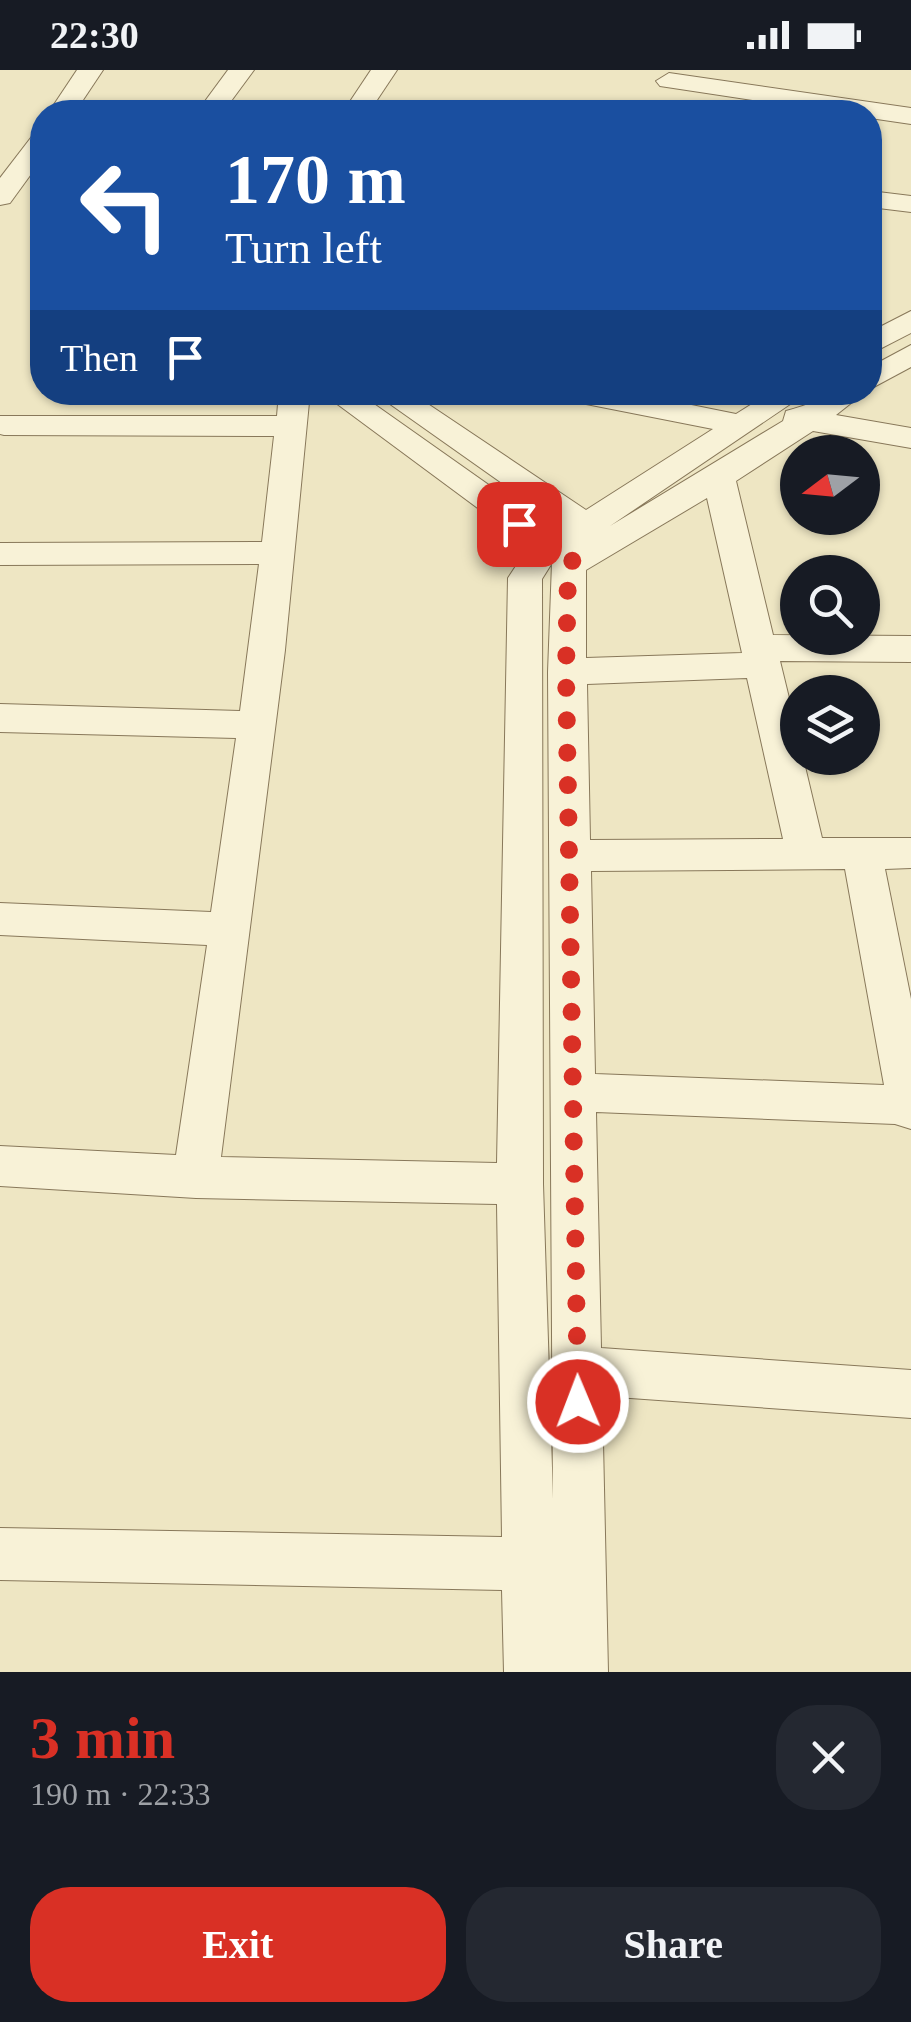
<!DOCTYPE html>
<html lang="en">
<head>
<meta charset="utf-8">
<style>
  :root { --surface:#171b24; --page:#242831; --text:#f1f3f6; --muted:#9ea1a6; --accent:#d93025 }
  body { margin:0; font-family:"Times New Roman",serif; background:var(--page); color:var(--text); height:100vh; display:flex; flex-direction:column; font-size:38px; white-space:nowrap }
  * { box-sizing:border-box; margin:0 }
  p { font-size:32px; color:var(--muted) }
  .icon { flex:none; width:55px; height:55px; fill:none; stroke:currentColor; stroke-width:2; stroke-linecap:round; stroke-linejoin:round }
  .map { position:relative; height:1602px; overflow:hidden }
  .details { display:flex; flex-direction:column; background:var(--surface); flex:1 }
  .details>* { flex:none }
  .top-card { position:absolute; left:30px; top:30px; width:852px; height:305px; border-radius:40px; box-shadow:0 2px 8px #0004; background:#1a4fa0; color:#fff; overflow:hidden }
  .needle { width:65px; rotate:254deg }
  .tools { position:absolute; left:780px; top:365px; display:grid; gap:20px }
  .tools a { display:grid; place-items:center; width:100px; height:100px; border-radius:50%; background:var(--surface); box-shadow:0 2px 8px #0004; font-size:50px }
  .pin { position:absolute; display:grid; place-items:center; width:85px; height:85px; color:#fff; margin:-42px; border-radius:20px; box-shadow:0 5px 15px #0006 }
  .me { position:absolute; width:110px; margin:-55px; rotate:359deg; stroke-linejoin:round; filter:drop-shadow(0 0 8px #0008) }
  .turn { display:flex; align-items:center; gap:35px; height:210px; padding:0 30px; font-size:45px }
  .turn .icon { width:130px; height:130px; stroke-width:2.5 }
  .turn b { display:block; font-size:70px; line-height:85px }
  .then { display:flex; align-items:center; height:95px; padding:0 30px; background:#0003; gap:20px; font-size:38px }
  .round { display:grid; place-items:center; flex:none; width:105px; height:105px; border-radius:40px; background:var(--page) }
  .headline { display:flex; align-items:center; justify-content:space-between; height:170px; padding:0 30px }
  h1 { font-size:60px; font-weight:700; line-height:75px; color:var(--accent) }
  .primary-button { display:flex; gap:20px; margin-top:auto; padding:20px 30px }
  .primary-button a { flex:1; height:115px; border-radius:40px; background:var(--accent); color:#fff; font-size:40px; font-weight:700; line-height:115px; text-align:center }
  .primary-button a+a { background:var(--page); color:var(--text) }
  .status { display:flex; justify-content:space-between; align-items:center; height:70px; padding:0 50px; background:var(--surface); direction:ltr }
  .status svg { height:28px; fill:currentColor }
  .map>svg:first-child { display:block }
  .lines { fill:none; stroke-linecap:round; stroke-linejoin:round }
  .minor-casing { stroke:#88785a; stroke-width:2 }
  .minor { fill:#f8f2d7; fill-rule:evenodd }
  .route { stroke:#d93025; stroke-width:18; stroke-dasharray:0 32.4 }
</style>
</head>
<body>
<div class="status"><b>22:30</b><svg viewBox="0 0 49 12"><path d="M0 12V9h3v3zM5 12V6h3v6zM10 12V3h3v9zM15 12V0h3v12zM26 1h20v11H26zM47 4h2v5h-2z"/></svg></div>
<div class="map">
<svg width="911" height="1602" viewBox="0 0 911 1602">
  <rect width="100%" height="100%" fill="#eee6c3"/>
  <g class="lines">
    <g class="minor-casing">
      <g id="minor">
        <polygon points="77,0 103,0 75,42 49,42"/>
        <polygon points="228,0 254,0 223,42 197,42"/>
        <polygon points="371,0 397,0 369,42 343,42"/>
        <polygon points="669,3 911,38 911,54 870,48 870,42 833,42 660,16 656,11"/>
        <polygon points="42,63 42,89 10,133 0,135 0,108 33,65"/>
        <polygon points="870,121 911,126 911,142 870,137"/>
        <polygon points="911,241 911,263 870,284 870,262"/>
        <polygon points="911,275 911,297 870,319 870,297"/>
        <path d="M279,322H310L285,580L221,1087L497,1093L508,508L529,476L321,322H357L551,459L560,454L373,322H410L586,440L713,359L576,332L561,322H627L736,344L771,322H808L610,456L783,351L786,341C821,332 825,322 865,322L836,345L911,358V378L813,361L736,411L773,565L911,566V592L780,591L798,665V688H803L822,768H911V798L885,799L911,929V1059L895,1054L596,1042L601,1278L911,1300V1348L602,1326L608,1602H504L502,1520L0,1510V1458L502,1467L497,1134L196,1128L0,1116V1076L176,1085L207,875L0,865V833L211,842L236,668L0,662V634L240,641L259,494L0,495V473L262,472L274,366L4,365L0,364V346H277ZM707,428L742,583L586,588V500ZM552,493L548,602L553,1429L543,1114L542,509ZM747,608L783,769L590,770L587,614ZM845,799L884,1015L595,1004L591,801Z"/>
      </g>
    </g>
    <use href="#minor" class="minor"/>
  </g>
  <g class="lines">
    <polyline class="route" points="519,454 574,492 568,502 566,602 578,1332"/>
  </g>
</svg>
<div class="tools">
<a><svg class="needle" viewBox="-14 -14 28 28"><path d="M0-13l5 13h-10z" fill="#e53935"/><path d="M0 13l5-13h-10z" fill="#9ea1a6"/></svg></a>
<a><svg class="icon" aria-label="search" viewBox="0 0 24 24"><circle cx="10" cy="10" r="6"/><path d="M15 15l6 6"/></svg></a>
<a><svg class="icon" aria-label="layers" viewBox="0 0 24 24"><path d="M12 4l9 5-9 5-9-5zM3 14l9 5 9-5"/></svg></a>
</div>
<div class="pin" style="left:519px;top:454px;background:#d93025"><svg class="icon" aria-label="arrive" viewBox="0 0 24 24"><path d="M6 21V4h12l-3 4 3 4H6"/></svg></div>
<svg class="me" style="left:578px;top:1332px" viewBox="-20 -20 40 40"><circle r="17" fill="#d93025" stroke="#fff" stroke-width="3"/><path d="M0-11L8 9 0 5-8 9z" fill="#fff"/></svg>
<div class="top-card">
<div class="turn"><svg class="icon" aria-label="left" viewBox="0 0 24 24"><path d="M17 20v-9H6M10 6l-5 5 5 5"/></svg><div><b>170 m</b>Turn left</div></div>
<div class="then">Then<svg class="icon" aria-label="arrive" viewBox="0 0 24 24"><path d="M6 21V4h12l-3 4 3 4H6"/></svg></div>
</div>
</div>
<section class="details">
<div class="headline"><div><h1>3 min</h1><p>190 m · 22:33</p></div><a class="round"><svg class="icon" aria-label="close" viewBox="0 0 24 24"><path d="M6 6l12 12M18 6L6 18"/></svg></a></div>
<div class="primary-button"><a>Exit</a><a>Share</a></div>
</section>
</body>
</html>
